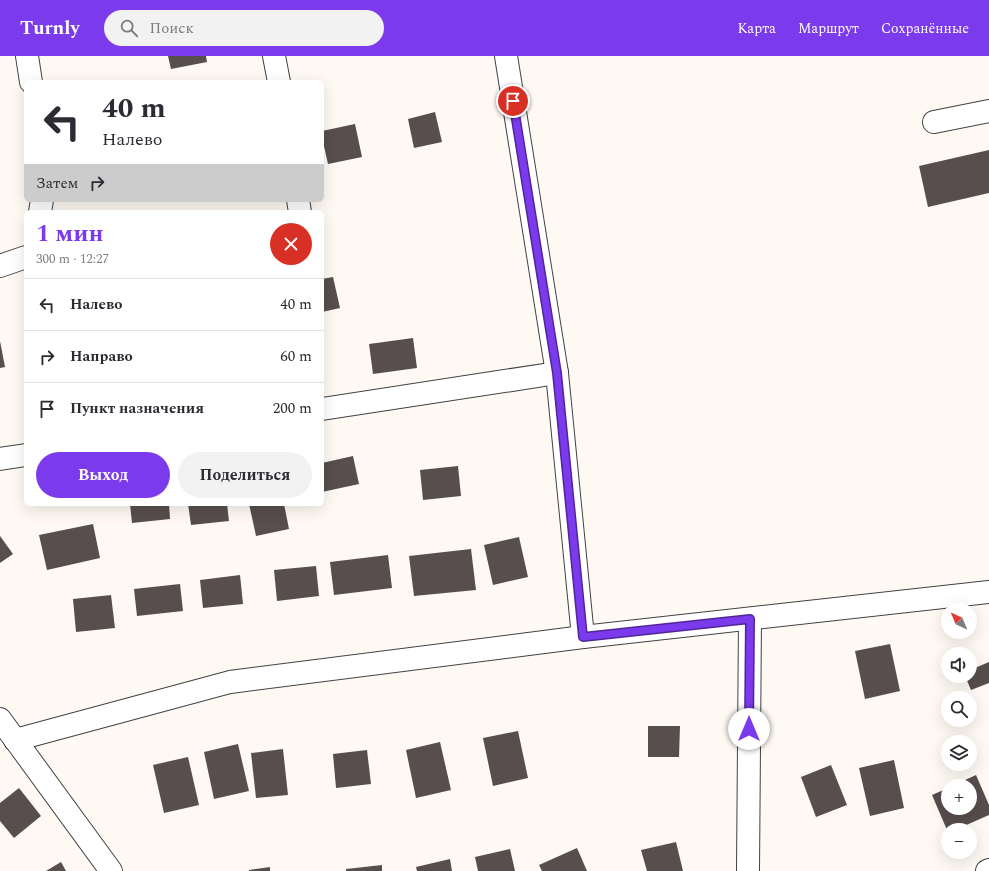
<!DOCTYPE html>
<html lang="ru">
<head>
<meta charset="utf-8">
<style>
  :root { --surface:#fff; --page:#f2f2f3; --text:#2b2b33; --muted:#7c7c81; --line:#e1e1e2; --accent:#7c3aed }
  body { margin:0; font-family:Spectral,serif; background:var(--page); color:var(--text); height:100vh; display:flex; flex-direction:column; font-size:15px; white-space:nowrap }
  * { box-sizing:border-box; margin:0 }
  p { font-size:13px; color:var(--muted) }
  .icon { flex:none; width:22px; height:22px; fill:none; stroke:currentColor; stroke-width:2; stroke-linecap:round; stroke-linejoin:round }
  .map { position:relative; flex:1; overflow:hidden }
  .details { position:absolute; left:24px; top:154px; width:300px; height:296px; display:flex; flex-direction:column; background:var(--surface); border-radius:6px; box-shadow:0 4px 16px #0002 }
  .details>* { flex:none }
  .hud { position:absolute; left:24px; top:24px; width:300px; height:122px; border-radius:6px; box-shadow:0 4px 16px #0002; background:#fff; color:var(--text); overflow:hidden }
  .needle { width:26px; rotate:316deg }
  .tools { position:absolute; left:941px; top:547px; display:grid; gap:8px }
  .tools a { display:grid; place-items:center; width:36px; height:36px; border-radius:50%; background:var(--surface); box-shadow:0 4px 16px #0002; font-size:20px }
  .pin { position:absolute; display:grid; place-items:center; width:34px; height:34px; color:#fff; margin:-17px; border:2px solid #fff; border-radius:50%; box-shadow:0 1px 4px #0007 }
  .me { position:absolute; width:44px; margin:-22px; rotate:0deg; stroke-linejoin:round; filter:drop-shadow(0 0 3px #0008) }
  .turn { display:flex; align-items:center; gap:14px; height:84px; padding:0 12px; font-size:18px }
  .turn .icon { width:52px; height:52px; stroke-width:2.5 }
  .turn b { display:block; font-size:28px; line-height:34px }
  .then { display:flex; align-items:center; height:38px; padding:0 12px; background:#0003; gap:8px; font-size:15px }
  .round { display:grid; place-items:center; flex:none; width:42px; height:42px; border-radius:21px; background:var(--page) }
  .head { display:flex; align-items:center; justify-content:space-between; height:68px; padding:0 12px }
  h1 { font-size:24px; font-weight:700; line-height:30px; color:var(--accent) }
  .button { display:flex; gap:8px; margin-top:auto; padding:8px 12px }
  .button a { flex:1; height:46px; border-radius:24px; background:var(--accent); color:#fff; font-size:16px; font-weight:700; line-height:46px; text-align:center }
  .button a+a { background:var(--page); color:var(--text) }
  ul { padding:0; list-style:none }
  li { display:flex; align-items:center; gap:12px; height:52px; padding:0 12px; border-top:1px solid var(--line) }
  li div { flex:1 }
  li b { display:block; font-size:15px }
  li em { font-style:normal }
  header { display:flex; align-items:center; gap:24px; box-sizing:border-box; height:56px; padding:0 20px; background:var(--accent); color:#fff }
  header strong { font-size:19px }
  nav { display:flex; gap:22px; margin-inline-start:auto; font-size:14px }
  .search { width:280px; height:36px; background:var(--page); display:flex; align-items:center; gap:10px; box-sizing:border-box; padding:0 14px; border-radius:22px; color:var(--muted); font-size:15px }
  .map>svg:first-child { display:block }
  .building { fill:#574e4d }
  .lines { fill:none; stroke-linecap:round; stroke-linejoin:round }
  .minor-casing { stroke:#424242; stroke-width:24 }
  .minor { stroke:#fff; stroke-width:22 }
  .route-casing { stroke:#51269a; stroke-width:10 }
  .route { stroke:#7c3aed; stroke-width:7 }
</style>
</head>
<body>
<header>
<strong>Turnly</strong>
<div class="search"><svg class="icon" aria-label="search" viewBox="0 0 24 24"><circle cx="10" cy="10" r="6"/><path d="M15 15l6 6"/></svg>Поиск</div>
<nav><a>Карта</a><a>Маршрут</a><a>Сохранённые</a></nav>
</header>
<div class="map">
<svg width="989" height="815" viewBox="0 0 989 815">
  <rect width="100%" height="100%" fill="#fef9f3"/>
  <g class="building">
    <polygon points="168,0 206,0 207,6 171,13"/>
    <polygon points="435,56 442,86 414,92 408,63"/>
    <polygon points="355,68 362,101 328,108 322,81 322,75"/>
    <polygon points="989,94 989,137 928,151 919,110"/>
    <polygon points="333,221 340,252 322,256 322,223"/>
    <polygon points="413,282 417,312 373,318 369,288"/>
    <polygon points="0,285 5,311 0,312"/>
    <polygon points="353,400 359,428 322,436 322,407"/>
    <polygon points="458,410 461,440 423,444 420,414"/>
    <polygon points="130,448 169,448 170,463 132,467"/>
    <polygon points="188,448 227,448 229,465 191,469"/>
    <polygon points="249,448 284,448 289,473 256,480"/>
    <polygon points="93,468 100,502 47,514 39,479"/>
    <polygon points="0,480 13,498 0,507"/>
    <polygon points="519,481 528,521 493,529 484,489"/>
    <polygon points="471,493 476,534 414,540 409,500"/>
    <polygon points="388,499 392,532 334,539 330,506"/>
    <polygon points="316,510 319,540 277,545 274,514"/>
    <polygon points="240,519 243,548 203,552 200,524"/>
    <polygon points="180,528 183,555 137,560 134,533"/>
    <polygon points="111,539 115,572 76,576 73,543"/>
    <polygon points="890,588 900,635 865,643 855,595"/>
    <polygon points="989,606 989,627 971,634 965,620 970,620 970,614"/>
    <polygon points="648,670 680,670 679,701 648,701"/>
    <polygon points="518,675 528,722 493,730 483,682"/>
    <polygon points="440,686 451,734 416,742 406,694"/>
    <polygon points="238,688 249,735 214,743 204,696"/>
    <polygon points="283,693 288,739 256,742 251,697"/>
    <polygon points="367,694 371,728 336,732 333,698"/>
    <polygon points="188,701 199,749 164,757 153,709"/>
    <polygon points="894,704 904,752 870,760 859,712"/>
    <polygon points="831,709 847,749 816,761 801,721"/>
    <polygon points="976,719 989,749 989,759 955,774 947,774 932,739 948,732 948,752 970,752 970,730 952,730"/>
    <polygon points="19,732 41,760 14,782 0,765 0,747"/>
    <polygon points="676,786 683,815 647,815 641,794"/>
    <polygon points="577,792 587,815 542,815 539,809"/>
    <polygon points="510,793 515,815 478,815 475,801"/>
    <polygon points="450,803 452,815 417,815 416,811"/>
    <polygon points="61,806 66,815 46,815"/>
    <polygon points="382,809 382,815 346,815 346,813"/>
    <polygon points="270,811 270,815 249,815 249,814"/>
  </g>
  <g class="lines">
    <g class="minor-casing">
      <g id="minor">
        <polyline points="27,0 31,26"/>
        <polyline points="274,0 279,26"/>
        <polyline points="506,0 557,317 583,581"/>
        <polyline points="934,66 989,55"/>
        <polyline points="298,144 300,156"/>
        <polyline points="40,156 42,144"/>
        <polyline points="0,210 26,201"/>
        <polyline points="322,353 557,317"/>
        <polyline points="0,403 26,399"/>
        <polyline points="0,663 111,815"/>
        <polyline points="15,684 230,626 583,581 989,536"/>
        <polyline points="748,815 750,563"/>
        <polyline points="987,815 989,814"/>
      </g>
    </g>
    <use href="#minor" class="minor"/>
  </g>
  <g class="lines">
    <g class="route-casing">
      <polyline id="route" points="513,45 557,317 583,581 750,563 749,673"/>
    </g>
    <use href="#route" class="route"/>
  </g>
</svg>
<div class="tools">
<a><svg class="needle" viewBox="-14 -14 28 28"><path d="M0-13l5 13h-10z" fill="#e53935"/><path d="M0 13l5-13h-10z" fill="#7c7c81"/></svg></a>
<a><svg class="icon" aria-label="sound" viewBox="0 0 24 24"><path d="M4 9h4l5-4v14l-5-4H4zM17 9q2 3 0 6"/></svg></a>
<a><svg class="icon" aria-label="search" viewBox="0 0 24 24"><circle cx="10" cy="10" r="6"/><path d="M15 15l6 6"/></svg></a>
<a><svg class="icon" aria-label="layers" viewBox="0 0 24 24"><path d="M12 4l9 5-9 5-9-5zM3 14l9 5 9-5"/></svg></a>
<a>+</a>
<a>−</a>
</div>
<div class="pin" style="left:513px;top:45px;background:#d93025"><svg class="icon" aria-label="arrive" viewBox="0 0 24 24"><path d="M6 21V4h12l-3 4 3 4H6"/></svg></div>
<svg class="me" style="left:749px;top:673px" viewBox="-20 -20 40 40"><circle r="19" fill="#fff"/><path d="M0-13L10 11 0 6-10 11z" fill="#7c3aed"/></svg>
<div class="hud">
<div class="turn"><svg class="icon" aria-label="left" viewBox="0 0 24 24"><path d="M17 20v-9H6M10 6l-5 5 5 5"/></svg><div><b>40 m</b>Налево</div></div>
<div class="then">Затем<svg class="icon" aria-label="right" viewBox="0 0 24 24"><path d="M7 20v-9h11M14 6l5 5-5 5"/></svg></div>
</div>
<section class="details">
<div class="head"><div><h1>1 мин</h1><p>300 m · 12:27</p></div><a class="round" style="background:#d93025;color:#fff"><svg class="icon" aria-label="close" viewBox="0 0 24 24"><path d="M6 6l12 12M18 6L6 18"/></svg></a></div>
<ul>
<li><svg class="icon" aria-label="left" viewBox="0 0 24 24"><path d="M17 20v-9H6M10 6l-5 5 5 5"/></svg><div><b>Налево</b></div><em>40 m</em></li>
<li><svg class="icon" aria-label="right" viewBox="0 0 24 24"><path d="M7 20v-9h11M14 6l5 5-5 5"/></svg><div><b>Направо</b></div><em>60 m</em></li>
<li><svg class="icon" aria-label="arrive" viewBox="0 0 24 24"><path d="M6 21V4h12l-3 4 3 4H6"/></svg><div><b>Пункт назначения</b></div><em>200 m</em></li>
</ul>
<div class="button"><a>Выход</a><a>Поделиться</a></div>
</section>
</div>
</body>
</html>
